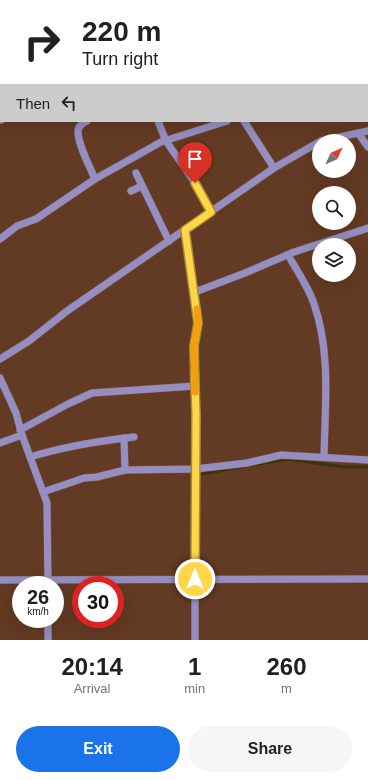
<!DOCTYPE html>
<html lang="en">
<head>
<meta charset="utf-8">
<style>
  :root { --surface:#fff; --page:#f6f6f6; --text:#202124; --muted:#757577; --accent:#1a73e8 }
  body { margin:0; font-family:Arial,sans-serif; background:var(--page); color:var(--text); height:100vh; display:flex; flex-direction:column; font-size:15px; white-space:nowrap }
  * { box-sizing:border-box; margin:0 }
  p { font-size:13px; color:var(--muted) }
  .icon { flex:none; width:22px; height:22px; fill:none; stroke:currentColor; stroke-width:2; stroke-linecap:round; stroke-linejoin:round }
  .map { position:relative; height:640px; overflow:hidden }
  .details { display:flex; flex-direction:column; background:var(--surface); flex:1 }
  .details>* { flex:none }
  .banner { position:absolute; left:0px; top:0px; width:368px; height:122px; box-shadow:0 4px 16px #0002; background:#fff; color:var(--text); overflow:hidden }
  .needle { width:26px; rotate:46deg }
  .tools { position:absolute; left:312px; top:134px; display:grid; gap:8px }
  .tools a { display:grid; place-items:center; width:44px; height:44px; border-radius:50%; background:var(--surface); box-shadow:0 4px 16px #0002; font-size:20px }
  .speed { position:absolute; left:12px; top:576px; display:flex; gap:8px; font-size:20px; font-weight:700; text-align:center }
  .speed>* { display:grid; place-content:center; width:52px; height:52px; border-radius:50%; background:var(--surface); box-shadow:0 4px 16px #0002; line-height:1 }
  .speed small { font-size:10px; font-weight:400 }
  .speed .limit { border:6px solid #d22; background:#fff; color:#111 }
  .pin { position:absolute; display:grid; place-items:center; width:34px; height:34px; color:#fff; margin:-41px -17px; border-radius:50% 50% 50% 0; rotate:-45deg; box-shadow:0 0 4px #0007 }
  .pin .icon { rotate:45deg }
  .me { position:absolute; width:44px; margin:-22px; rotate:0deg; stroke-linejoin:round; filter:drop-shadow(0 0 3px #0008) }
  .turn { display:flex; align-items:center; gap:14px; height:84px; padding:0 16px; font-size:18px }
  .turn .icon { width:52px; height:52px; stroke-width:2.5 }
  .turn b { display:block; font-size:28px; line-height:34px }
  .then { display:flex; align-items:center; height:38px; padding:0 16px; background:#0003; gap:8px; font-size:15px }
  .eta { display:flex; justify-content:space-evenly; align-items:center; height:68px; text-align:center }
  .eta b { font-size:24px; font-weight:700; line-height:28px }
  .action { display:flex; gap:8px; margin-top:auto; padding:8px 16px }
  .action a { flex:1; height:46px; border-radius:24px; background:var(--accent); color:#fff; font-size:16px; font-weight:700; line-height:46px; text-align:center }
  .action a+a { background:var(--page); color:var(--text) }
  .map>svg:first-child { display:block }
  .water { fill:#383807 }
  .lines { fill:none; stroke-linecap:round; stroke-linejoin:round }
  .stream { stroke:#383807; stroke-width:3 }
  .minor-casing { stroke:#7e5843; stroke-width:8 }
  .minor { stroke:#948ec2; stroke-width:7 }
  .route-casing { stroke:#a68a30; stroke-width:10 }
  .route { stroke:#ffd54a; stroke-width:7 }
  .slow { stroke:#f59e0b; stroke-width:7 }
</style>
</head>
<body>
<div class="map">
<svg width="368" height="640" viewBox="0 0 368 640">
  <rect width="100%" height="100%" fill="#633a23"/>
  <polygon class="water" points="0,0 217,0 1,1 0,24"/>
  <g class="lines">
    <polyline class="stream" points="202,474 288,459 344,467 368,467"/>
    <g class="minor-casing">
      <g id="minor">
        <polyline points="206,0 206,1"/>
        <polyline points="211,1 212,0"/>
        <polyline points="367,26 368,26"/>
        <polyline points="0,27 1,27"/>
        <polyline points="367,41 368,46"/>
        <polyline points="367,63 368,63"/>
        <polyline points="0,68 1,68"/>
        <polyline points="0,120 1,120"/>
        <path d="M87,121C83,123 79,125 78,130C77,143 90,167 95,179"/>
        <polyline points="158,121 166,141 195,183 211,212"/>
        <polyline points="244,121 274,168"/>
        <polyline points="358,133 368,147"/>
        <polyline points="321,141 368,131"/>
        <polyline points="136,173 169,241"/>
        <polyline points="131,191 142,186"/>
        <polyline points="185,230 198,323 194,346 195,386 196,415 195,469 195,640"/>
        <polyline points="0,239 17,226 36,219 95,179 161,142 227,121"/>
        <path d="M288,255C296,269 309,288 314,304C331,352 325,406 324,457"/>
        <polyline points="195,292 245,273 294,252 368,228"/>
        <polyline points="0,359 29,341 67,311 274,168 319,142"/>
        <polyline points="0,378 16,413 22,435 47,503 48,585"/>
        <polyline points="20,430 68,404 92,393 195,386"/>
        <polyline points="124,438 125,470"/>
        <polyline points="0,443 22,435"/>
        <path d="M30,457C66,446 97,441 134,437"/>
        <polyline points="43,492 84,478 97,477 125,470 195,469 247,463 281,455 368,460"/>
        <polyline points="0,580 368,579"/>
        <polyline points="48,619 48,640"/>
      </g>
    </g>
    <use href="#minor" class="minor"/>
  </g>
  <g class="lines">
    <g class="route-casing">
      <polyline id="route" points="195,183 211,212 185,230 198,323 194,346 195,386 196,415 195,579"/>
    </g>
    <use href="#route" class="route"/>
    <polyline class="slow" points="195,392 194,346 198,323 197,309"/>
  </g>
</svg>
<div class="tools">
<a><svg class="needle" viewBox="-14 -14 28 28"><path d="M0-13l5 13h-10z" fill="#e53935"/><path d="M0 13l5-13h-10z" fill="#757577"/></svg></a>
<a><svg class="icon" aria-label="search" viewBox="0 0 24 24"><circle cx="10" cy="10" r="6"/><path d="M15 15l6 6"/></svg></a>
<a><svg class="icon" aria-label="layers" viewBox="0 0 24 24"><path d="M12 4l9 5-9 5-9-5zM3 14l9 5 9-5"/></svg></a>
</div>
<div class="speed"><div>26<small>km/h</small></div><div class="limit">30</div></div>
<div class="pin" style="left:195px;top:183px;background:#d93025"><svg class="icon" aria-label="arrive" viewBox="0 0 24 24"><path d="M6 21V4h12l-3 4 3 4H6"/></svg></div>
<svg class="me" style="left:195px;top:579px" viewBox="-20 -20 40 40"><circle r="17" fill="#ffd54a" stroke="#fff" stroke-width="3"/><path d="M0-11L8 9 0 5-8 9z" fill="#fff"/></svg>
<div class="banner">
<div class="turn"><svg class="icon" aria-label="right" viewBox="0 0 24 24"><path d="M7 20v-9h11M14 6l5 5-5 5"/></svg><div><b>220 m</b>Turn right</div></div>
<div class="then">Then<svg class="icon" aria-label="left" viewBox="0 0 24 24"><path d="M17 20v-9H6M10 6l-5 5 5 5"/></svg></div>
</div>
</div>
<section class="details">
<div class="eta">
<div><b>20:14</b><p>Arrival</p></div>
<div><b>1</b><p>min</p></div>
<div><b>260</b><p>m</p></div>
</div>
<div class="action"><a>Exit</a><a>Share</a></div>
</section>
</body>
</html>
